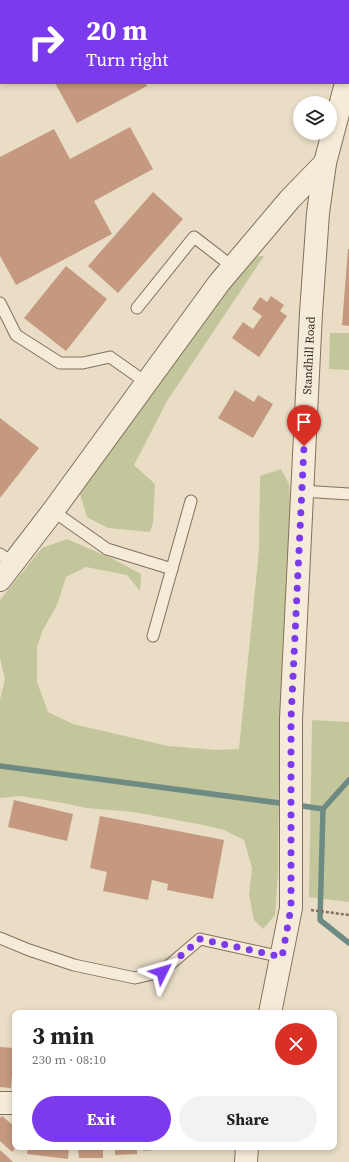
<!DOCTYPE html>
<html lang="en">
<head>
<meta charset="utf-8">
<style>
  :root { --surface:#fff; --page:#f2f2f2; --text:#222; --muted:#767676; --accent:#7c3aed }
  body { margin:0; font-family:"Source Serif 4",serif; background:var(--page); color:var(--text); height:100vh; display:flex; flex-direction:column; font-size:15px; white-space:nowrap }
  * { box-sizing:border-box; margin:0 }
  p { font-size:13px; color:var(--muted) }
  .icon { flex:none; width:22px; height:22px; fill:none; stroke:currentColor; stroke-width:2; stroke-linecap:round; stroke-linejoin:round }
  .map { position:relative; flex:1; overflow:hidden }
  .side { position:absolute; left:12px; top:1010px; width:325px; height:140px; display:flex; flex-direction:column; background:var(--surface); border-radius:8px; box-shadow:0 2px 6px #0003 }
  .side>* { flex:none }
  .guide { position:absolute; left:0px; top:0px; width:349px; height:84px; box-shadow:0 2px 6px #0003; background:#7c3aed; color:#fff; overflow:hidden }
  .tools { position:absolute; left:293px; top:96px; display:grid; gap:8px }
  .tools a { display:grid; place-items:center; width:44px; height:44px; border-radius:50%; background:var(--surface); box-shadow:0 2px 6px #0003; font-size:20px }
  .pin { position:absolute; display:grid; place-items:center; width:34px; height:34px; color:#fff; margin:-41px -17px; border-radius:50% 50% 50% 0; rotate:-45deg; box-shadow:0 0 4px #0007 }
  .pin .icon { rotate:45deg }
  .me { position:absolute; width:44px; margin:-22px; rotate:50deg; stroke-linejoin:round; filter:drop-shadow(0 0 3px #0008) }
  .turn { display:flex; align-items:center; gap:14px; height:84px; padding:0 20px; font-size:18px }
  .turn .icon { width:52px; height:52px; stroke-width:2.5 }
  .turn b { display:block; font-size:28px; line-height:34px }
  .round { display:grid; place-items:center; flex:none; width:42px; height:42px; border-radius:21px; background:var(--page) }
  .head { display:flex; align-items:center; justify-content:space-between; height:68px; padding:0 20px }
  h1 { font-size:24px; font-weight:700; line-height:30px }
  .action { display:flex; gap:8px; margin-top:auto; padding:8px 20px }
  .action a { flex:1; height:46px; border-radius:24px; background:var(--accent); color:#fff; font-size:16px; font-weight:700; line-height:46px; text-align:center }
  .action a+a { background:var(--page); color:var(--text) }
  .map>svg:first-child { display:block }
  .green { fill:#c3c69b }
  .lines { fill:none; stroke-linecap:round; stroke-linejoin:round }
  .stream { stroke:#6e8b83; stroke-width:5.5 }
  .building { fill:#c4997f }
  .service-casing { stroke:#83705d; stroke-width:13 }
  .minor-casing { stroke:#83705d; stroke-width:24 }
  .tertiary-casing { stroke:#83705d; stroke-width:24 }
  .path { stroke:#83705d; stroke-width:2.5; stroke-dasharray:3 2; stroke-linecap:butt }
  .service { stroke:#f5ebd8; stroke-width:11 }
  .minor { stroke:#f5ebd8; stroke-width:22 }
  .tertiary { stroke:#f5ebd8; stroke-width:22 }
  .route { stroke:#7c3aed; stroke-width:7; stroke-dasharray:0 12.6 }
  .labels { text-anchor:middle; stroke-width:3; stroke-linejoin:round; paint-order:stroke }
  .street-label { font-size:12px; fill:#342920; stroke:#f2e8d5 }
</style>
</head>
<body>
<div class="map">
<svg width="349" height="1162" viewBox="0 0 349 1162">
  <rect width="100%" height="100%" fill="#e9ddc6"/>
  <g class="green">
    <polygon points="264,256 167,401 134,465 155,484 153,523 150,532 108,528 87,517 79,491 250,257"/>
    <polygon points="330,333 349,333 349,370 329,369"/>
    <polygon points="281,469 289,484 290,505 279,784 278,874 275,915 263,929 254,920 249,895 252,868 244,840 224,830 203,825 134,812 86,808 69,804 21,796 0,798 0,700 5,679 0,658 0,600 42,548 67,539 111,558 141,574 140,591 127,575 86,567 66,577 57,605 43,630 37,647 37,682 48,712 73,724 168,746 217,750 239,749 259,550 260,476"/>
    <polygon points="312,720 349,722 349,902 309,897"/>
  </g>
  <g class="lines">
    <g class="stream">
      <polyline points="0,766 287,804"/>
      <polyline points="296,805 323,809"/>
      <polyline points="323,809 320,920 349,943"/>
      <polyline points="323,809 349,780"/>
    </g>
  </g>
  <g class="building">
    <polygon points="55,83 146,83 147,86 77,123"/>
    <polygon points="130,127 153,169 94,201 112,234 16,285 0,256 0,157 54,129 70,159"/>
    <polygon points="153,192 183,219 118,293 88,266"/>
    <polygon points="348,249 349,249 349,326 342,325"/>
    <polygon points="66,266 107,299 66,351 24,318"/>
    <polygon points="271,296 284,305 280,311 287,316 259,357 232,338 243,322 253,329 262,316 252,309 260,297 267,302"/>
    <polygon points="235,390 254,402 258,395 273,404 253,438 218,418"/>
    <polygon points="0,418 39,448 0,498"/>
    <polygon points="14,800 73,814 67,841 8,827"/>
    <polygon points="100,816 224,840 213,899 167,890 168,884 152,880 148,900 103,891 107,872 90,868"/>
    <polygon points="0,1047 14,1048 11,1088 0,1087"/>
    <polygon points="2,1116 15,1127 15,1147 16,1147 12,1152 0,1141 0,1118"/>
    <polygon points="28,1147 69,1147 68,1159 27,1154"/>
    <polygon points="78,1147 112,1147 112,1148 103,1149 103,1158 79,1158"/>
    <polygon points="115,1147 137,1147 137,1154 115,1155"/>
    <polygon points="143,1147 164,1147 164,1149 143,1151"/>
    <polygon points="0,1150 13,1162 0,1162"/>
  </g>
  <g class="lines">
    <g class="service-casing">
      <g id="service">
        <polyline points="0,303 16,335 60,363 83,363 110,357 147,383"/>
        <polyline points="137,308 194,237 233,267"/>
        <polyline points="302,491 349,494"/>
        <polyline points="53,511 107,549 172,569"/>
        <polyline points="0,554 13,563"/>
        <polyline points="153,636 191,501"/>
        <polyline points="0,938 29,950 74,965 135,978 161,972 200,939 282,957"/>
      </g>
    </g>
    <g class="minor-casing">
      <g id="minor">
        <polyline points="0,580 53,511 219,283 290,199 325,163"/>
        <polyline points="0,1103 15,1103"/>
      </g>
    </g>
    <g class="tertiary-casing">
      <g id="tertiary">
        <path id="s1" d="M270,1013L291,908V719L311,313L318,213L325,163L346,83"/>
        <polyline points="246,1162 247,1147"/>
      </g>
    </g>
    <polyline class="path" points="311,910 349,915"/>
    <use href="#service" class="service"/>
    <use href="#minor" class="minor"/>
    <use href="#tertiary" class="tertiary"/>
  </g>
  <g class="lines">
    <polyline class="route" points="162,972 200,939 282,957 291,908 291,719 304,446"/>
  </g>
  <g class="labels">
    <g class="street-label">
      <text dy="4" stroke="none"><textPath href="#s1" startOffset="660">Standhill Road</textPath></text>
    </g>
  </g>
</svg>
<div class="tools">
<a><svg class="icon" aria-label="layers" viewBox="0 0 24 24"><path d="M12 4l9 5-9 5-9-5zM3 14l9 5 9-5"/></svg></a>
</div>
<div class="pin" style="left:304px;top:446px;background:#d93025"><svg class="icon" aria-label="arrive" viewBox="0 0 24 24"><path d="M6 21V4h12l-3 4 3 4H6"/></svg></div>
<svg class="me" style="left:162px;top:972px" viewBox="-20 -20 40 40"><path d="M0-17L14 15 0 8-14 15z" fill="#7c3aed" stroke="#fff" stroke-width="4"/></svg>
<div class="guide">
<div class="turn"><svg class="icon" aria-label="right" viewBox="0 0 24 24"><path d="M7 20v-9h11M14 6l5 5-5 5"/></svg><div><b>20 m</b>Turn right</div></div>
</div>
<section class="side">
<div class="head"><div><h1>3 min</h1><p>230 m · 08:10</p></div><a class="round" style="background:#d93025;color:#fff"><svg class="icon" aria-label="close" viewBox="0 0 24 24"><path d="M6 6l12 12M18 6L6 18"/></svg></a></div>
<div class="action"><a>Exit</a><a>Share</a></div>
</section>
</div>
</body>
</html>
